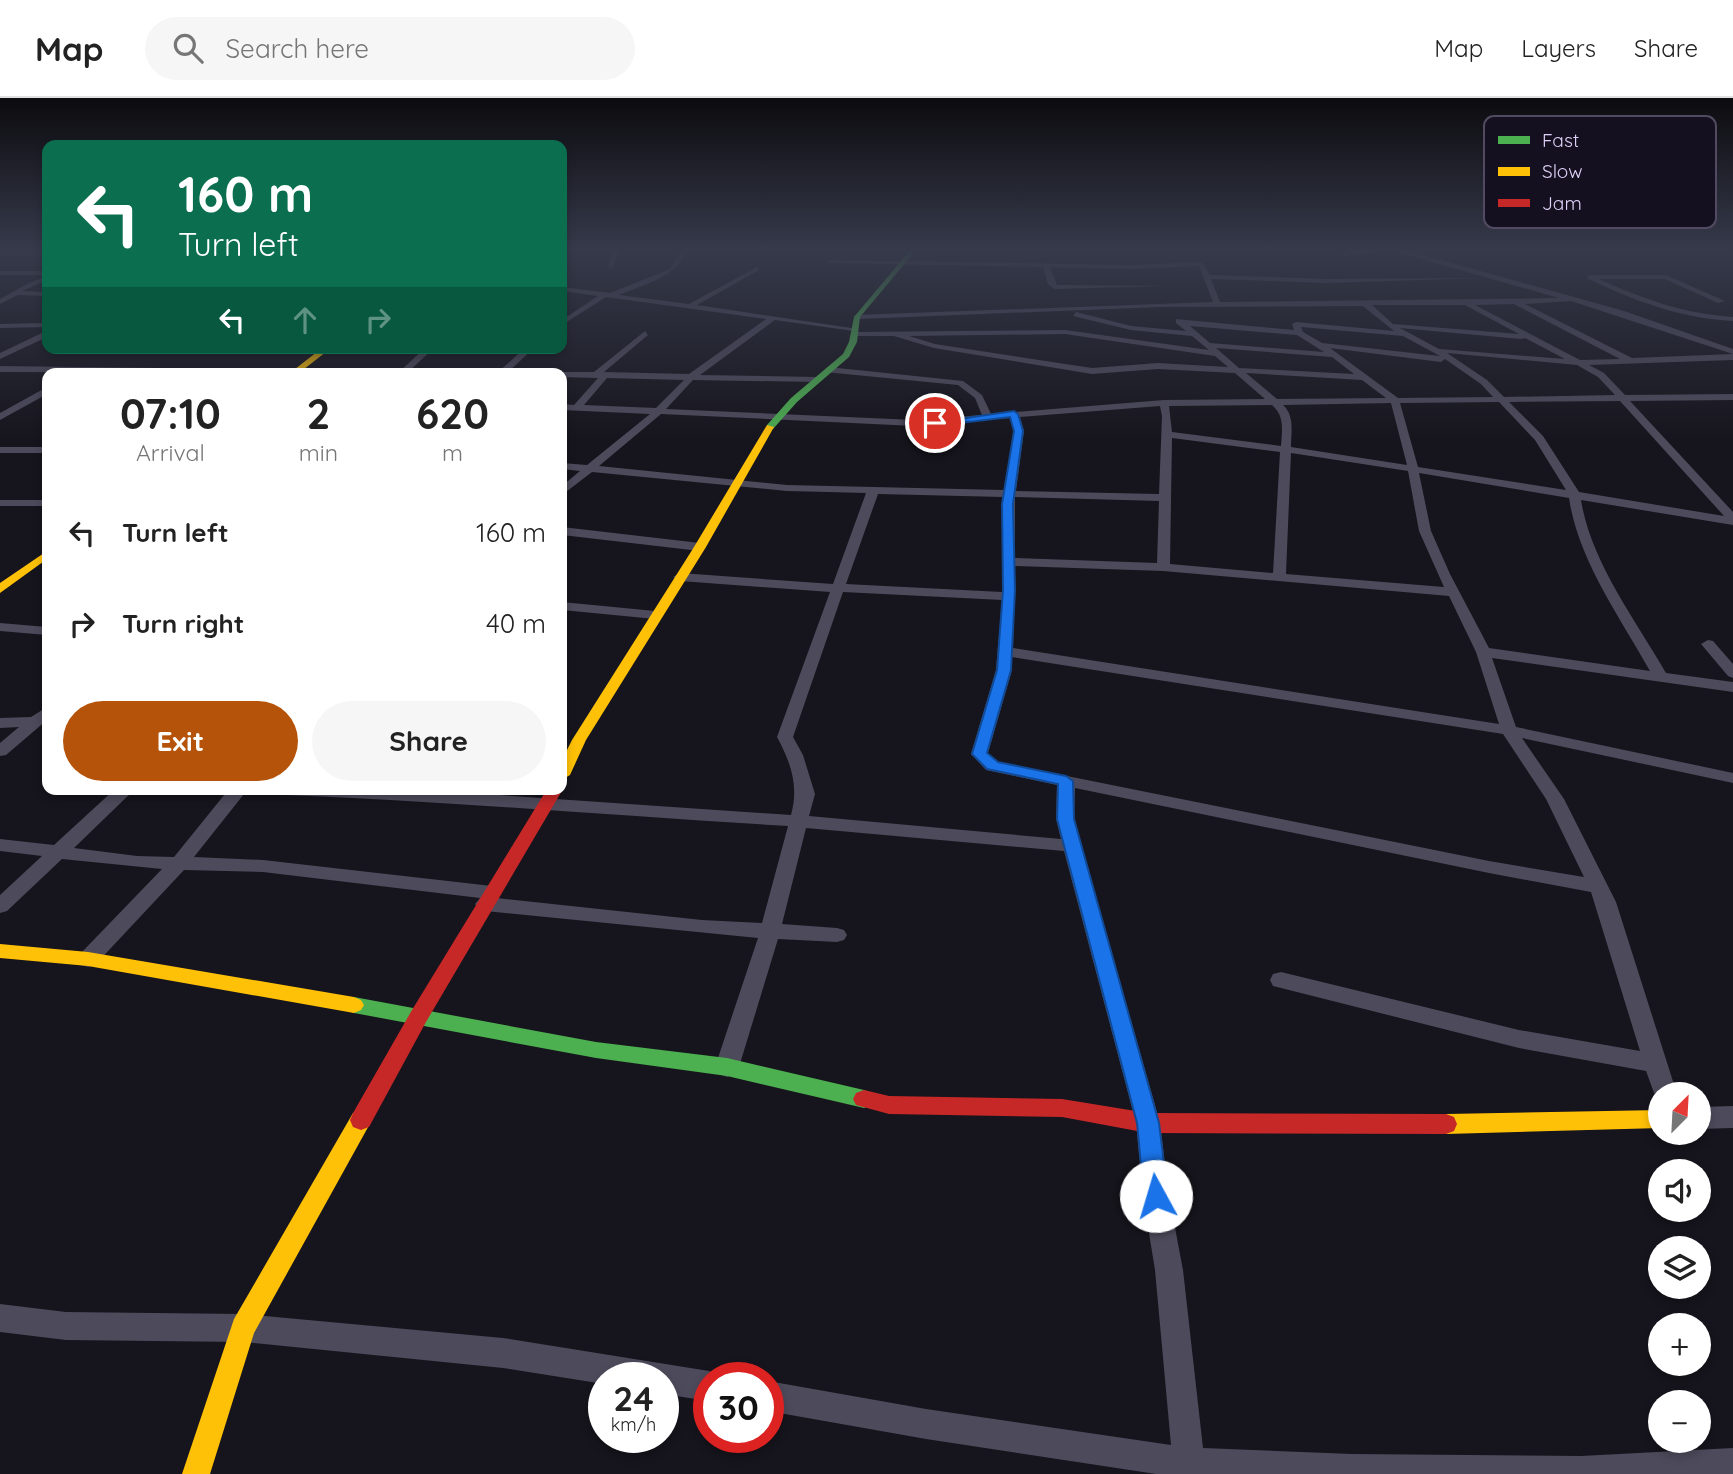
<!DOCTYPE html>
<html lang="en">
<head>
<meta charset="utf-8">
<style>
  :root { --surface:#fff; --page:#f6f6f6; --text:#222; --muted:#767676; --line:#e0e0e0; --accent:#b45309 }
  body { margin:0; font-family:Quicksand,sans-serif; background:var(--page); color:var(--text); height:100vh; display:flex; flex-direction:column; font-size:26px; white-space:nowrap }
  * { box-sizing:border-box; margin:0 }
  p { font-size:23px; color:var(--muted) }
  .icon { flex:none; width:38px; height:38px; fill:none; stroke:currentColor; stroke-width:2; stroke-linecap:round; stroke-linejoin:round }
  .map { position:relative; flex:1; overflow:hidden }
  .side { position:absolute; left:42px; top:270px; width:525px; height:427px; display:flex; flex-direction:column; background:var(--surface); border-radius:14px; box-shadow:0 4px 10px #0003 }
  .side>* { flex:none }
  .hud { position:absolute; left:42px; top:42px; width:525px; height:214px; border-radius:14px; box-shadow:0 4px 10px #0003; background:#0b6e4f; color:#fff; overflow:hidden }
  .needle { width:46px; rotate:24deg }
  .buttons { position:absolute; left:1648px; top:984px; display:grid; gap:14px }
  .buttons a { display:grid; place-items:center; width:63px; height:63px; border-radius:50%; background:var(--surface); box-shadow:0 4px 10px #0003; font-size:35px }
  .speed { position:absolute; left:588px; top:1264px; display:flex; gap:14px; font-size:35px; font-weight:700; text-align:center }
  .speed>* { display:grid; place-content:center; width:91px; height:91px; border-radius:50%; background:var(--surface); box-shadow:0 4px 10px #0003; line-height:1 }
  .speed small { font-size:18px; font-weight:400 }
  .speed .limit { border:10px solid #d22; background:#fff; color:#111 }
  .pin { position:absolute; display:grid; place-items:center; width:60px; height:60px; color:#fff; margin:-30px; border:4px solid #fff; border-radius:50%; box-shadow:0 2px 7px #0007 }
  .me { position:absolute; width:77px; margin:-38px; rotate:354deg; stroke-linejoin:round; filter:drop-shadow(0 0 5px #0008) }
  .turn { display:flex; align-items:center; gap:24px; height:147px; padding:0 21px; font-size:32px }
  .turn .icon { width:91px; height:91px; stroke-width:2.5 }
  .turn b { display:block; font-size:49px; line-height:60px }
  .lanes { display:flex; align-items:center; height:66px; padding:0 21px; background:#0003; justify-content:center; gap:35px; direction:ltr }
  .lanes .off { opacity:.35 }
  .eta { display:flex; justify-content:space-evenly; align-items:center; height:119px; text-align:center }
  .eta b { font-size:42px; font-weight:800; line-height:49px }
  .cta { display:flex; gap:14px; margin-top:auto; padding:14px 21px }
  .cta a { flex:1; height:80px; border-radius:42px; background:var(--accent); color:#fff; font-size:28px; font-weight:800; line-height:80px; text-align:center }
  .cta a+a { background:var(--page); color:var(--text) }
  ul { padding:0; list-style:none }
  li { display:flex; align-items:center; gap:21px; height:91px; padding:0 21px }
  li div { flex:1 }
  li b { display:block; font-size:26px }
  li em { font-style:normal }
  header { display:flex; align-items:center; gap:42px; box-sizing:border-box; height:98px; padding:0 35px; background:var(--surface); border-bottom:2px solid var(--line) }
  header strong { font-size:33px }
  nav { display:flex; gap:38px; margin-inline-start:auto; font-size:24px }
  .search { width:490px; height:63px; background:var(--page); display:flex; align-items:center; gap:18px; box-sizing:border-box; padding:0 24px; border-radius:38px; color:var(--muted); font-size:26px }
  .map>svg:first-child { display:block }
  .lines { fill:none; stroke-linecap:round; stroke-linejoin:round }
  .street { fill:#4d4a5b; fill-rule:evenodd }
  .fast { fill:#4caf50; fill-rule:evenodd }
  .slow { fill:#ffc107; fill-rule:evenodd }
  .jam { fill:#c62828; fill-rule:evenodd }
  .route { fill:#1a73e8; stroke:#114b97; stroke-width:2 }
  .key { fill:#151020; stroke:#514a61; stroke-width:2 }
  .key-label { font-size:19px; fill:#ded3fa }
</style>
</head>
<body>
<header>
<strong>Map</strong>
<div class="search"><svg class="icon" aria-label="search" viewBox="0 0 24 24"><circle cx="10" cy="10" r="6"/><path d="M15 15l6 6"/></svg>Search here</div>
<nav><a>Map</a><a>Layers</a><a>Share</a></nav>
</header>
<div class="map">
<svg width="1733" height="1376" viewBox="0 0 1733 1376">
  <rect width="100%" height="100%" fill="#16141c"/>
  <g class="lines">
    <g class="street">
      <polygon points="614,151 620,151 613,169 608,170"/>
      <path d="M682,151H688C676,180 647,185 619,197L689,206L757,169L759,172L697,207L858,231L854,233L775,222L700,277L816,279L820,282L819,284L693,282L666,311L915,322L982,317L975,300L958,287L825,274L824,272L828,269L963,283L982,297L991,316L1164,302L1265,301L1235,275L1158,271L1092,276L934,250L894,238H852L855,234L1065,232L1209,252L1192,238L1131,232L1073,218L1076,214L1131,228L1186,233L1176,225V221L1294,232L1292,226L1296,224L1394,233L1363,208L1160,209L857,221L854,217L1213,204L1199,168L1131,171L1050,169L1057,187L1168,188L1055,191L1048,186L1043,169L828,165L830,162L1131,167L1202,164L1210,177L1327,181L1482,180L1327,185L1211,181L1220,204L1559,200L1397,154L1349,156L1345,160L1341,155L1349,152L1402,151L1624,213L1733,251V262L1589,267L1604,275L1625,297L1733,296V302L1630,303L1733,414V427L1581,402C1591,464 1635,521 1666,575L1733,584V594L1492,560L1516,629L1733,675V685L1522,640L1564,701L1616,804L1677,996H1661V1005L1657,1003L1646,973L1519,950L1281,890L1273,888L1270,882L1273,876L1281,874L1519,932L1640,953L1591,794L1489,775L1075,690L1074,721L1160,1025L1169,1098L1183,1172L1203,1350L1352,1356L1581,1358L1733,1350V1376H1156L926,1341L768,1313V1283L926,1311L1171,1347L1155,1172L1143,1098L1136,1025L1064,753L806,730L782,826L837,830L844,832L847,837L844,842L837,844L778,841L739,969L735,976L727,979L719,976L715,969L758,840L485,813L478,811L475,806L480,800L263,774L184,772L95,867L88,869L81,867L77,861L81,855L162,771L62,761L7,813L0,815V797L42,758L0,753V741L54,747L115,691H135L74,750L137,758L174,759L229,691H248L194,759L263,762L492,788L499,790L502,795L497,800L702,822L762,825L788,728C613,718 437,702 261,696L252,691H411L791,717C799,688 791,665 777,639L830,494L680,483L673,479L680,475L833,486L866,395L787,393L592,374L562,397V388L580,373L562,371V365L587,367L650,316L562,312V306L574,307L598,280L562,279L559,274H594L645,233L648,237L604,274L689,276L766,221L606,199L562,227V222L598,198L562,193V189L610,195L670,171ZM1571,203L1733,256L1632,260L1525,206ZM1372,207H1465L1519,236L1393,226ZM1475,207L1514,206L1620,261L1580,262ZM1190,228L1297,237L1324,254L1210,245ZM1301,229L1403,238L1440,258L1322,245L1303,234ZM1400,230L1521,241L1525,240L1565,261L1439,251ZM1065,236L1215,258L1228,269L1158,265L1092,270L935,246L909,238ZM1216,250L1332,259L1354,276L1239,270ZM1330,250L1441,264L1445,261L1481,286L1493,299L1398,300ZM1447,255L1577,267L1598,279L1615,297L1504,299L1487,282ZM1246,275L1362,282L1386,300L1277,301ZM607,280L684,282L656,310L584,307ZM1620,303L1724,418L1579,394L1543,338L1509,304ZM1499,304L1535,342L1566,392L1418,369L1400,305ZM1391,305L1407,367L1291,349C1291,334 1295,318 1283,307ZM1272,307C1285,318 1282,332 1281,348L1172,334L1169,308ZM1160,308L1162,318L1159,396L1016,393L1024,333L1020,319ZM661,316L915,328L1010,320L1014,333L1004,392L787,387L599,368ZM1172,340L1280,354L1273,475L1170,466ZM1291,355L1408,373L1419,433L1444,489L1286,476ZM1419,375L1569,400C1578,462 1620,519 1650,573L1489,550L1450,476L1431,433ZM878,396L1003,399L1002,494L846,486ZM1015,399L1159,403L1157,465L1015,460ZM1015,468L1163,473L1449,498L1476,554L1499,626L1013,550ZM843,494L1002,502L996,572L971,656L986,672L1057,687L1056,721L1061,741L809,718L815,696L803,657L793,639ZM1012,559L1503,636L1546,701L1584,779L1489,763L998,664L988,655L1012,572Z"/>
      <rect x="0" y="153" width="47" height="4"/>
      <rect x="0" y="173" width="47" height="4"/>
      <path d="M1589,177H1666L1725,203L1718,205L1665,181H1599C1643,201 1685,216 1733,219V223C1680,220 1634,203 1587,180Z"/>
      <path d="M47,178V182L22,193L47,194V198L18,197L0,206V201C18,192 26,185 47,178Z"/>
      <polygon points="47,225 47,229 0,230 0,226"/>
      <polygon points="44,234 47,234 47,239 0,261 0,255"/>
      <polygon points="116,250 125,250 118,256 114,253"/>
      <polygon points="425,250 434,250 407,275 398,275"/>
      <polygon points="525,250 534,250 507,275 497,275"/>
      <polygon points="0,268 322,272 326,275 0,274"/>
      <polygon points="47,289 47,296 0,322 0,315"/>
      <rect x="0" y="349" width="47" height="6"/>
      <rect x="0" y="402" width="47" height="6"/>
      <polygon points="562,429 700,445 706,449 700,453 562,437"/>
      <polygon points="562,504 655,513 662,517 655,521 562,512"/>
      <polygon points="0,525 47,529 47,537 0,533"/>
      <polygon points="1708,542 1713,543 1733,566 1733,580 1728,578 1701,546"/>
      <polygon points="47,609 47,622 6,657 0,658 0,645 19,629 0,630 0,620 31,619"/>
      <polygon points="1733,1008 1733,1030 1699,1031 1699,1009"/>
      <polygon points="0,1206 66,1214 243,1216 503,1240 709,1273 720,1279 709,1279 709,1303 663,1296 663,1279 604,1279 604,1286 503,1270 243,1244 66,1242 0,1234"/>
    </g>
    <g class="fast">
      <polygon points="911,151 917,151 860,219 857,244 849,259 797,304 773,331 767,331 767,327 791,300 843,256 849,244 854,219"/>
      <polygon points="354,899 596,944 727,960 864,992 872,995 875,1001 872,1007 864,1010 727,978 596,960 354,915 347,912 344,907 347,902"/>
    </g>
    <g class="slow">
      <polygon points="322,250 331,250 299,275 290,275"/>
      <polygon points="767,327 774,329 706,449 586,642 570,677 562,682 562,662 572,642 694,449"/>
      <polygon points="47,453 47,461 0,495 0,485"/>
      <polygon points="0,846 88,854 354,899 361,902 364,907 361,912 354,915 88,868 0,860"/>
      <polygon points="361,1012 369,1015 372,1022 254,1235 210,1376 182,1376 234,1221 353,1015"/>
      <polygon points="1661,1012 1661,1030 1446,1036 1438,1033 1435,1026 1438,1019 1446,1016"/>
    </g>
    <g class="jam">
      <polygon points="562,689 563,691 426,924 369,1029 361,1032 353,1029 350,1022 353,1015 412,912 547,691"/>
      <polygon points="864,992 889,998 1062,1001 1148,1015 1446,1016 1454,1019 1457,1026 1454,1033 1446,1036 1148,1035 1062,1019 889,1016 856,1007 853,1001 856,995"/>
    </g>
  </g>
  <linearGradient id="sky" x2="0" y2="1"><stop stop-color="#0c0b0f"/><stop offset="0.44" stop-color="#363a4b"/><stop offset="1" stop-color="#363a4b" stop-opacity="0"/></linearGradient>
  <rect width="1733" height="344" fill="url(#sky)"/>
  <polygon class="route" points="1014,313 1018,316 1023,333 1013,406 1015,492 1011,572 987,655 998,664 1066,678 1073,683 1074,721 1159,1025 1168,1098 1164,1106 1156,1109 1147,1106 1144,1098 1137,1025 1057,721 1058,686 987,671 972,656 997,572 1003,492 1002,406 1014,333 1010,319 935,328 931,325"/>
  <rect x="1484" y="18" width="232" height="112" rx="10" class="key"/>
  <rect x="1498" y="38" width="32" height="8" fill="#4caf50"/>
  <rect x="1498" y="69" width="32" height="9" fill="#ffc107"/>
  <rect x="1498" y="101" width="32" height="8" fill="#c62828"/>
  <g class="key-label">
    <text x="1542" y="49">Fast</text>
    <text x="1542" y="80">Slow</text>
    <text x="1542" y="112">Jam</text>
  </g>
</svg>
<div class="buttons">
<a><svg class="needle" viewBox="-14 -14 28 28"><path d="M0-13l5 13h-10z" fill="#e53935"/><path d="M0 13l5-13h-10z" fill="#767676"/></svg></a>
<a><svg class="icon" aria-label="sound" viewBox="0 0 24 24"><path d="M4 9h4l5-4v14l-5-4H4zM17 9q2 3 0 6"/></svg></a>
<a><svg class="icon" aria-label="layers" viewBox="0 0 24 24"><path d="M12 4l9 5-9 5-9-5zM3 14l9 5 9-5"/></svg></a>
<a>+</a>
<a>−</a>
</div>
<div class="speed"><div>24<small>km/h</small></div><div class="limit">30</div></div>
<div class="pin" style="left:935px;top:325px;background:#d93025"><svg class="icon" aria-label="arrive" viewBox="0 0 24 24"><path d="M6 21V4h12l-3 4 3 4H6"/></svg></div>
<svg class="me" style="left:1156px;top:1098px" viewBox="-20 -20 40 40"><circle r="19" fill="#fff"/><path d="M0-13L10 11 0 6-10 11z" fill="#1a73e8"/></svg>
<div class="hud">
<div class="turn"><svg class="icon" aria-label="left" viewBox="0 0 24 24"><path d="M17 20v-9H6M10 6l-5 5 5 5"/></svg><div><b>160 m</b>Turn left</div></div>
<div class="lanes"><svg class="icon" aria-label="left" viewBox="0 0 24 24"><path d="M17 20v-9H6M10 6l-5 5 5 5"/></svg><svg class="icon off" aria-label="ahead" viewBox="0 0 24 24"><path d="M12 20V5M6 11l6-6 6 6"/></svg><svg class="icon off" aria-label="right" viewBox="0 0 24 24"><path d="M7 20v-9h11M14 6l5 5-5 5"/></svg></div>
</div>
<section class="side">
<div class="eta">
<div><b>07:10</b><p>Arrival</p></div>
<div><b>2</b><p>min</p></div>
<div><b>620</b><p>m</p></div>
</div>
<ul>
<li><svg class="icon" aria-label="left" viewBox="0 0 24 24"><path d="M17 20v-9H6M10 6l-5 5 5 5"/></svg><div><b>Turn left</b></div><em>160 m</em></li>
<li><svg class="icon" aria-label="right" viewBox="0 0 24 24"><path d="M7 20v-9h11M14 6l5 5-5 5"/></svg><div><b>Turn right</b></div><em>40 m</em></li>
</ul>
<div class="cta"><a>Exit</a><a>Share</a></div>
</section>
</div>
</body>
</html>
